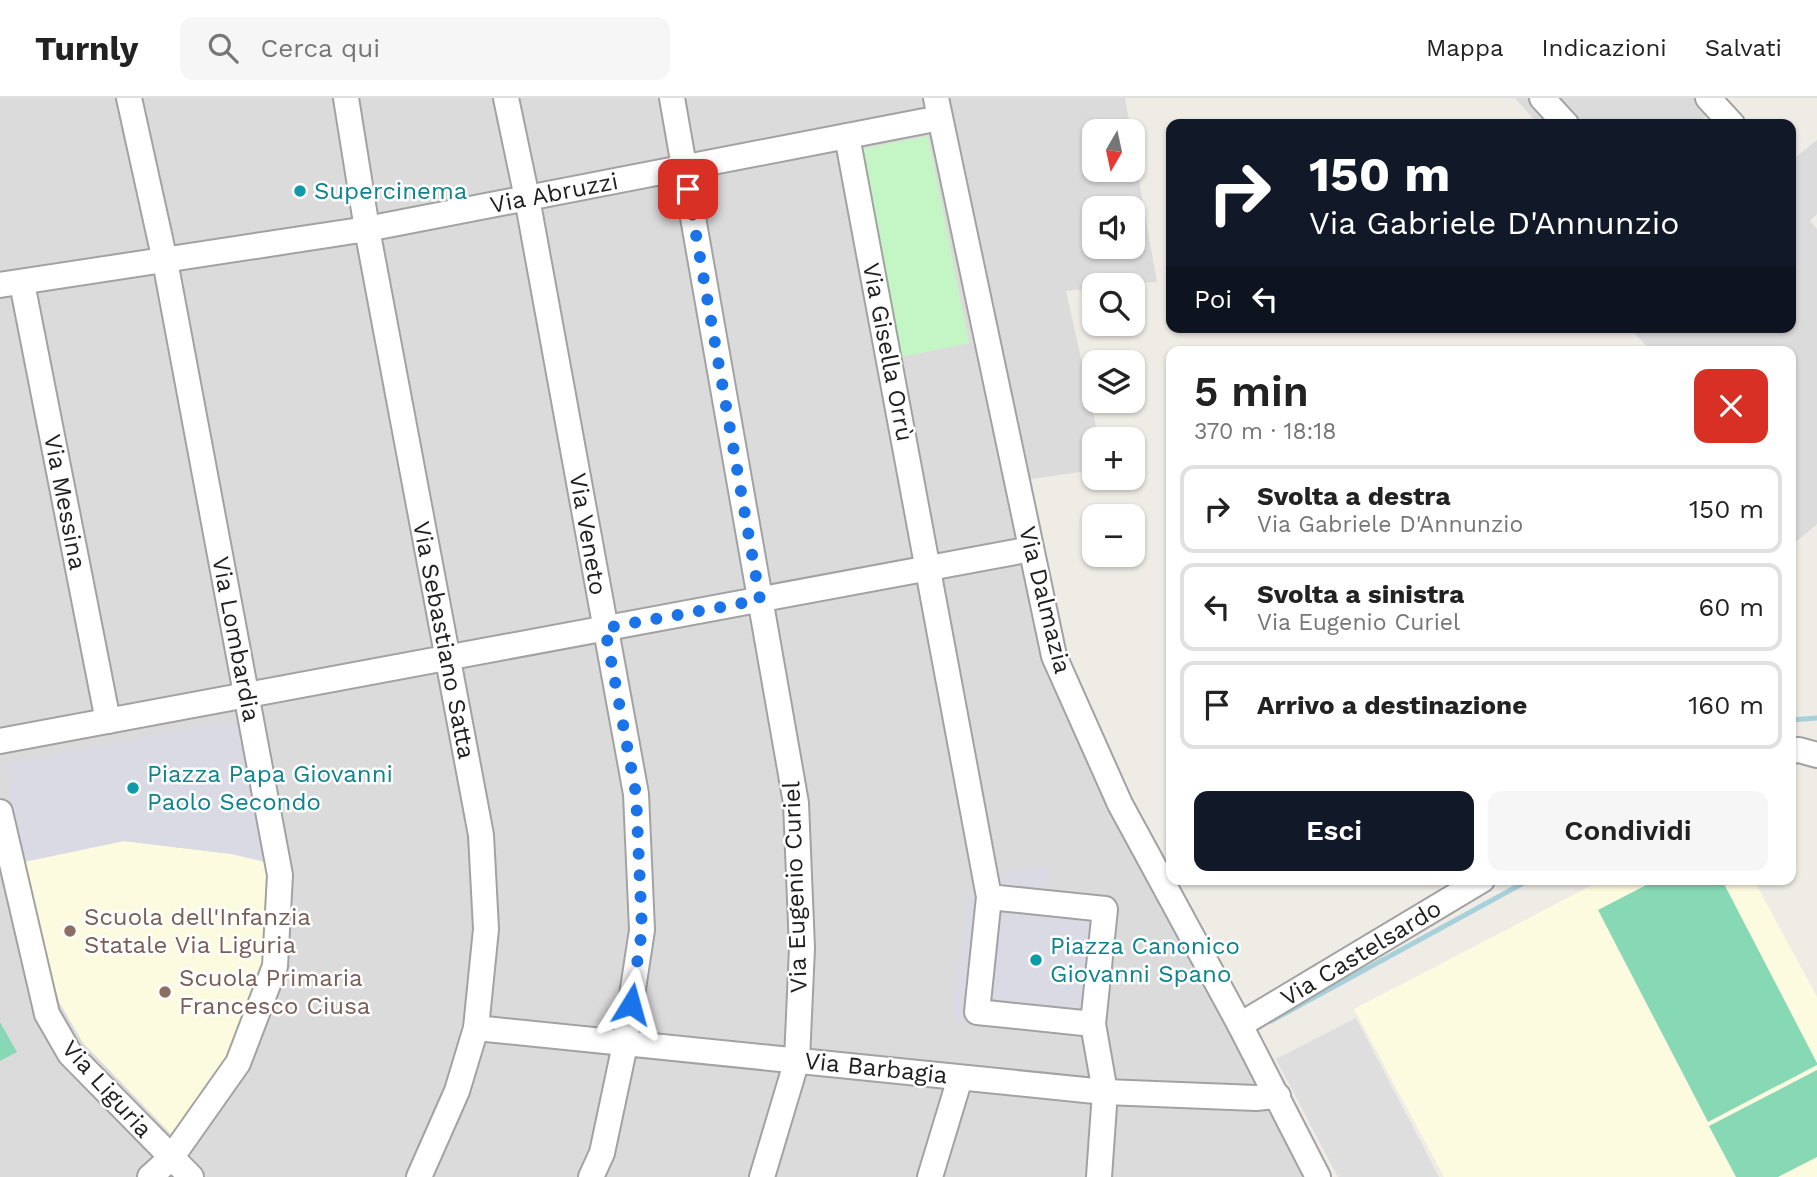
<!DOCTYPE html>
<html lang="it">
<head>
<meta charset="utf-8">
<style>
  :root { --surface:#fff; --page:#f6f6f6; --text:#222; --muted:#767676; --line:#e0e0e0; --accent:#111827 }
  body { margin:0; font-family:"Work Sans",sans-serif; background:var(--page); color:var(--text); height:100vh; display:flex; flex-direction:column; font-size:26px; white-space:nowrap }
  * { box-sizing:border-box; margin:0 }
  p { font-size:23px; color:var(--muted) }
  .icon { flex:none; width:38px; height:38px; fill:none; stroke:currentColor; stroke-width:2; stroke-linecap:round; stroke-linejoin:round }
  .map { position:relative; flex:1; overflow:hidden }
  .details { position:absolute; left:1166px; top:248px; width:630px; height:539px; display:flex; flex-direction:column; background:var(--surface); border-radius:14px; box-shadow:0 2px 5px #0004 }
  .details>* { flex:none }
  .top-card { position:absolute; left:1166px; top:21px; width:630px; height:214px; border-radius:14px; box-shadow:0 2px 5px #0004; background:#111827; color:#fff; overflow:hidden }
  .needle { width:46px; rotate:189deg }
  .buttons { position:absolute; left:1082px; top:21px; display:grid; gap:14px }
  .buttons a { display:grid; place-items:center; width:63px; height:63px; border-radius:14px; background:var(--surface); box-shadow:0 2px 5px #0004; font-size:35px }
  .pin { position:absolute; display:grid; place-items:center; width:60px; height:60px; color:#fff; margin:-30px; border-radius:14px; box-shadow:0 4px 10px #0006 }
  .me { position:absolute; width:77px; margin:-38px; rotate:8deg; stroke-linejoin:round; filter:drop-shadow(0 0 5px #0008) }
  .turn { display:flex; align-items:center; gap:24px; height:147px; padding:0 28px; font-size:32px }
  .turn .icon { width:91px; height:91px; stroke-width:2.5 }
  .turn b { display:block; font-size:49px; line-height:60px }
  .then { display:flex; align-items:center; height:66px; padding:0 28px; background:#0003; gap:14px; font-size:26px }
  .round { display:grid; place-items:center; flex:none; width:74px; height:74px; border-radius:14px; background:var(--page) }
  .headline { display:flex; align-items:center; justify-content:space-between; height:119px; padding:0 28px }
  h1 { font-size:42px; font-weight:600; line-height:52px }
  .primary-button { display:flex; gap:14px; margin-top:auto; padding:14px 28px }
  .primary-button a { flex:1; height:80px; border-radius:14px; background:var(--accent); color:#fff; font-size:28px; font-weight:600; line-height:80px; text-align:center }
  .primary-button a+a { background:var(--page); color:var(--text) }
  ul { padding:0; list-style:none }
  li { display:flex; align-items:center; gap:21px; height:88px; margin:0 14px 10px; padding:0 14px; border:4px solid var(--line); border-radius:14px }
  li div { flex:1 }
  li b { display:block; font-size:26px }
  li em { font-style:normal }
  header { display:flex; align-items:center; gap:42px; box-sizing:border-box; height:98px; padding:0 35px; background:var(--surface); border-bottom:2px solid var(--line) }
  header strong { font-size:33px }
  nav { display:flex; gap:38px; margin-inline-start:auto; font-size:24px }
  .search { width:490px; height:63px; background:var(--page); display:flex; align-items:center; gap:18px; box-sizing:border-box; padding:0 24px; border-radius:14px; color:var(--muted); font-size:26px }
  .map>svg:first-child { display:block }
  .residential { fill:#dcdbdb; fill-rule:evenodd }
  .education { fill:#fdfbdf }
  .park { fill:#c4f6c5 }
  .pitch { fill:#87d9b5 }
  .parking { fill:#dedede }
  .plaza { fill:#d9dae4 }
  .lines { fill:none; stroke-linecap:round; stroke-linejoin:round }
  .stream { stroke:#a7d1da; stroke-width:5 }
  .minor-casing { stroke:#a2a2a2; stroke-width:28 }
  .minor { stroke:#fff; stroke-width:24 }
  .route { stroke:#1a73e8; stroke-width:12; stroke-dasharray:0 21.6 }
  .culture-dot { fill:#0f9aa8; stroke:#fff; stroke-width:2.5 }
  .education-dot { fill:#8d6e63; stroke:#fff; stroke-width:2.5 }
  .labels { text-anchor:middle; stroke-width:5; stroke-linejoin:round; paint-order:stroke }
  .culture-label { font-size:24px; fill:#0d838f; stroke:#fff; text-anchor:start }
  .street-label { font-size:24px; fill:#1e1e1e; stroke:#fff }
  .education-label { font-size:24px; fill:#785e54; stroke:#fff; text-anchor:start }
</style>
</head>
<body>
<header>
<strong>Turnly</strong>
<div class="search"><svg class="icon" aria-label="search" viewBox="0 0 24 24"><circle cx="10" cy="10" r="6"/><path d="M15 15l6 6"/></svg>Cerca qui</div>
<nav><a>Mappa</a><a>Indicazioni</a><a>Salvati</a></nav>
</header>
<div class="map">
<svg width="1817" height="1079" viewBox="0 0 1817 1079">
  <rect width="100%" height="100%" fill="#efebe5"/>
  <g class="residential">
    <path d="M0,0H1125L1131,33H1094V72H1132V43L1157,184L1094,187V190L1066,193L1099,341H1094V372L1025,382L1065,556L1129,702L1324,1079H0ZM1094,110H1132V149H1094Z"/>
    <polygon points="1515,0 1727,0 1697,26 1538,26"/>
    <polygon points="1817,42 1817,116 1810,123 1817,131 1817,426 1790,449 1790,254 1652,254 1629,229 1790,229 1790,64"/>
  </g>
  <g class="education">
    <polygon points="124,743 232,756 270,765 264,869 244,926 213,987 173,1038 83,945 59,904 23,764"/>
    <polygon points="1602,782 1754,782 1817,899 1817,1079 1444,1079 1354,911"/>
  </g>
  <polygon class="park" points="928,38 969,245 897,260 856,52"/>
  <g class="pitch">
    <polygon points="1656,782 1722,782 1817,965 1817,967 1708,1024 1598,812"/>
    <polygon points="0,924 17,954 0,963"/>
    <polygon points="1817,972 1817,1059 1778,1079 1736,1079 1709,1028"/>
  </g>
  <polygon class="parking" points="1356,920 1439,1079 1338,1079 1276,961"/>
  <g class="plaza">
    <polygon points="244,623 270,765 232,756 124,743 23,764 6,665 208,627"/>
    <polygon points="1034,768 1048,768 1046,795 1119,801 1105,940 1090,936 952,924 967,797 1008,773"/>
  </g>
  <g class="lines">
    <g class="stream">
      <polyline points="1790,622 1817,620"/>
      <polyline points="1271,923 1529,782"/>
    </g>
    <g class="minor-casing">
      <g id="minor">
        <polyline points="129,0 165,163 280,777 275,868 238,965 171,1060 150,1079"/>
        <polyline points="346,0 367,131 481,737 486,831 476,930 457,993 419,1079"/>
        <polyline points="506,0 527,100 636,696 642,832 623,956 602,1055 591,1079"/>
        <polyline points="672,0 796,705 802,850 797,962 762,1079"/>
        <polyline points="936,0 1054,558 1120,706 1240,927 1318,1079"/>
        <polyline points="1542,0 1566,26"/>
        <polyline points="1708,0 1732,26"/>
        <polyline points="847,38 989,799 977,914 1093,926 1105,811 989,799"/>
        <polyline points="22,185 108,623"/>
        <polyline points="0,187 367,131 940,20"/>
        <polyline points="0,643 1031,451"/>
        <polyline points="1790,653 1799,652 1817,657"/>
        <polyline points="0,714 47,916 70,956 191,1079"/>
        <polyline points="1093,926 1105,994 1099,1079"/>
        <polyline points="1240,927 1482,782"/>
        <polyline points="476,930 1105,994 1256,1000 1278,998"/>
        <polyline points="930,1079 960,980"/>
      </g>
    </g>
    <use href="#minor" class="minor"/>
  </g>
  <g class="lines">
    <polyline class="route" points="631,906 642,832 636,696 605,530 760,502 688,91"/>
  </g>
  <g class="culture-dot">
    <circle cx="300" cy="93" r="7"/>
    <circle cx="133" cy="690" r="7"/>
    <circle cx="1036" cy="862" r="7"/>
  </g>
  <g class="education-dot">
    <circle cx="70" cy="833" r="7"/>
    <circle cx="165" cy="894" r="7"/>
  </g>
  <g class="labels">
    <g class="culture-label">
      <text x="314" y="101">Supercinema</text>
      <text x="147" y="684">Piazza Papa Giovanni<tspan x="147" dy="28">Paolo Secondo</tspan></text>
      <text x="1050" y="856">Piazza Canonico<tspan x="1050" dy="28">Giovanni Spano</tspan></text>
    </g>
    <g class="street-label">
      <text transform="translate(554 95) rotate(-11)" y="8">Via Abruzzi</text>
      <text transform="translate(888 254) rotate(79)" y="8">Via Gisella Orrù</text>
      <text transform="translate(65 404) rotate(79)" y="8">Via Messina</text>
      <text transform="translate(588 436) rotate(80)" y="8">Via Veneto</text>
      <text transform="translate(1045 502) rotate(76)" y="8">Via Dalmazia</text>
      <text transform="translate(236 541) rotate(79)" y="8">Via Lombardia</text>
      <text transform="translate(444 542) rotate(79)" y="8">Via Sebastiano Satta</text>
      <text transform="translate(795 789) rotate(-92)" y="8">Via Eugenio Curiel</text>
      <text transform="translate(1361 855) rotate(-31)" y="8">Via Castelsardo</text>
      <text transform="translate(876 970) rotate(6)" y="8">Via Barbagia</text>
      <text transform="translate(107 991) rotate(48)" y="8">Via Liguria</text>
    </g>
    <g class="education-label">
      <text x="84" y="827">Scuola dell'Infanzia<tspan x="84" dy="28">Statale Via Liguria</tspan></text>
      <text x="179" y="888">Scuola Primaria<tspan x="179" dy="28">Francesco Ciusa</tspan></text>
    </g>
  </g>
</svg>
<div class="buttons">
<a><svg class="needle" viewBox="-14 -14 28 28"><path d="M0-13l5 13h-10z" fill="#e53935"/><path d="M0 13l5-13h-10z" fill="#767676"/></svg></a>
<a><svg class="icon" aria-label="sound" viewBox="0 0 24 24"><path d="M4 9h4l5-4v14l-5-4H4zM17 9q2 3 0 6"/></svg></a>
<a><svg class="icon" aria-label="search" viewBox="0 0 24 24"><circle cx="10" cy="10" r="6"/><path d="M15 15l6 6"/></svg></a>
<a><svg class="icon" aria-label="layers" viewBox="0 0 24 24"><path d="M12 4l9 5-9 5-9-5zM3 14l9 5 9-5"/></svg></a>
<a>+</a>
<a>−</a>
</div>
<div class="pin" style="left:688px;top:91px;background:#d93025"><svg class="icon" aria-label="arrive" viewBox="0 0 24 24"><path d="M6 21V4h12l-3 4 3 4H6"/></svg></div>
<svg class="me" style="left:631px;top:906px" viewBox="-20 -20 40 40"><path d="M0-17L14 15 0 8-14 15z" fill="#1a73e8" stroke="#fff" stroke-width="4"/></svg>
<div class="top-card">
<div class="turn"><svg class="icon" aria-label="right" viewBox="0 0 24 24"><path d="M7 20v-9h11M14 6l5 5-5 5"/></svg><div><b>150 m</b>Via Gabriele D'Annunzio</div></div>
<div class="then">Poi<svg class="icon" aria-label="left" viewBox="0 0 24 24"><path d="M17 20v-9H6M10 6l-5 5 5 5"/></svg></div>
</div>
<section class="details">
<div class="headline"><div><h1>5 min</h1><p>370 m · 18:18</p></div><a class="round" style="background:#d93025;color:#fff"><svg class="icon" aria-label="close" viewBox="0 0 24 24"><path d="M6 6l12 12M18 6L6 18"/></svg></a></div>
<ul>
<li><svg class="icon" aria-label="right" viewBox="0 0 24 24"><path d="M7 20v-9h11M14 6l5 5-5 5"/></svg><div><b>Svolta a destra</b><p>Via Gabriele D'Annunzio</p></div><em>150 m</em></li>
<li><svg class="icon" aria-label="left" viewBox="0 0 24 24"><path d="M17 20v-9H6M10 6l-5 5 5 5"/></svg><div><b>Svolta a sinistra</b><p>Via Eugenio Curiel</p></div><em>60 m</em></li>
<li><svg class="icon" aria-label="arrive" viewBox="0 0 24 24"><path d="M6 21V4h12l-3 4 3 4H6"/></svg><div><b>Arrivo a destinazione</b></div><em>160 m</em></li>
</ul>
<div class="primary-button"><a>Esci</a><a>Condividi</a></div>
</section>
</div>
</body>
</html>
